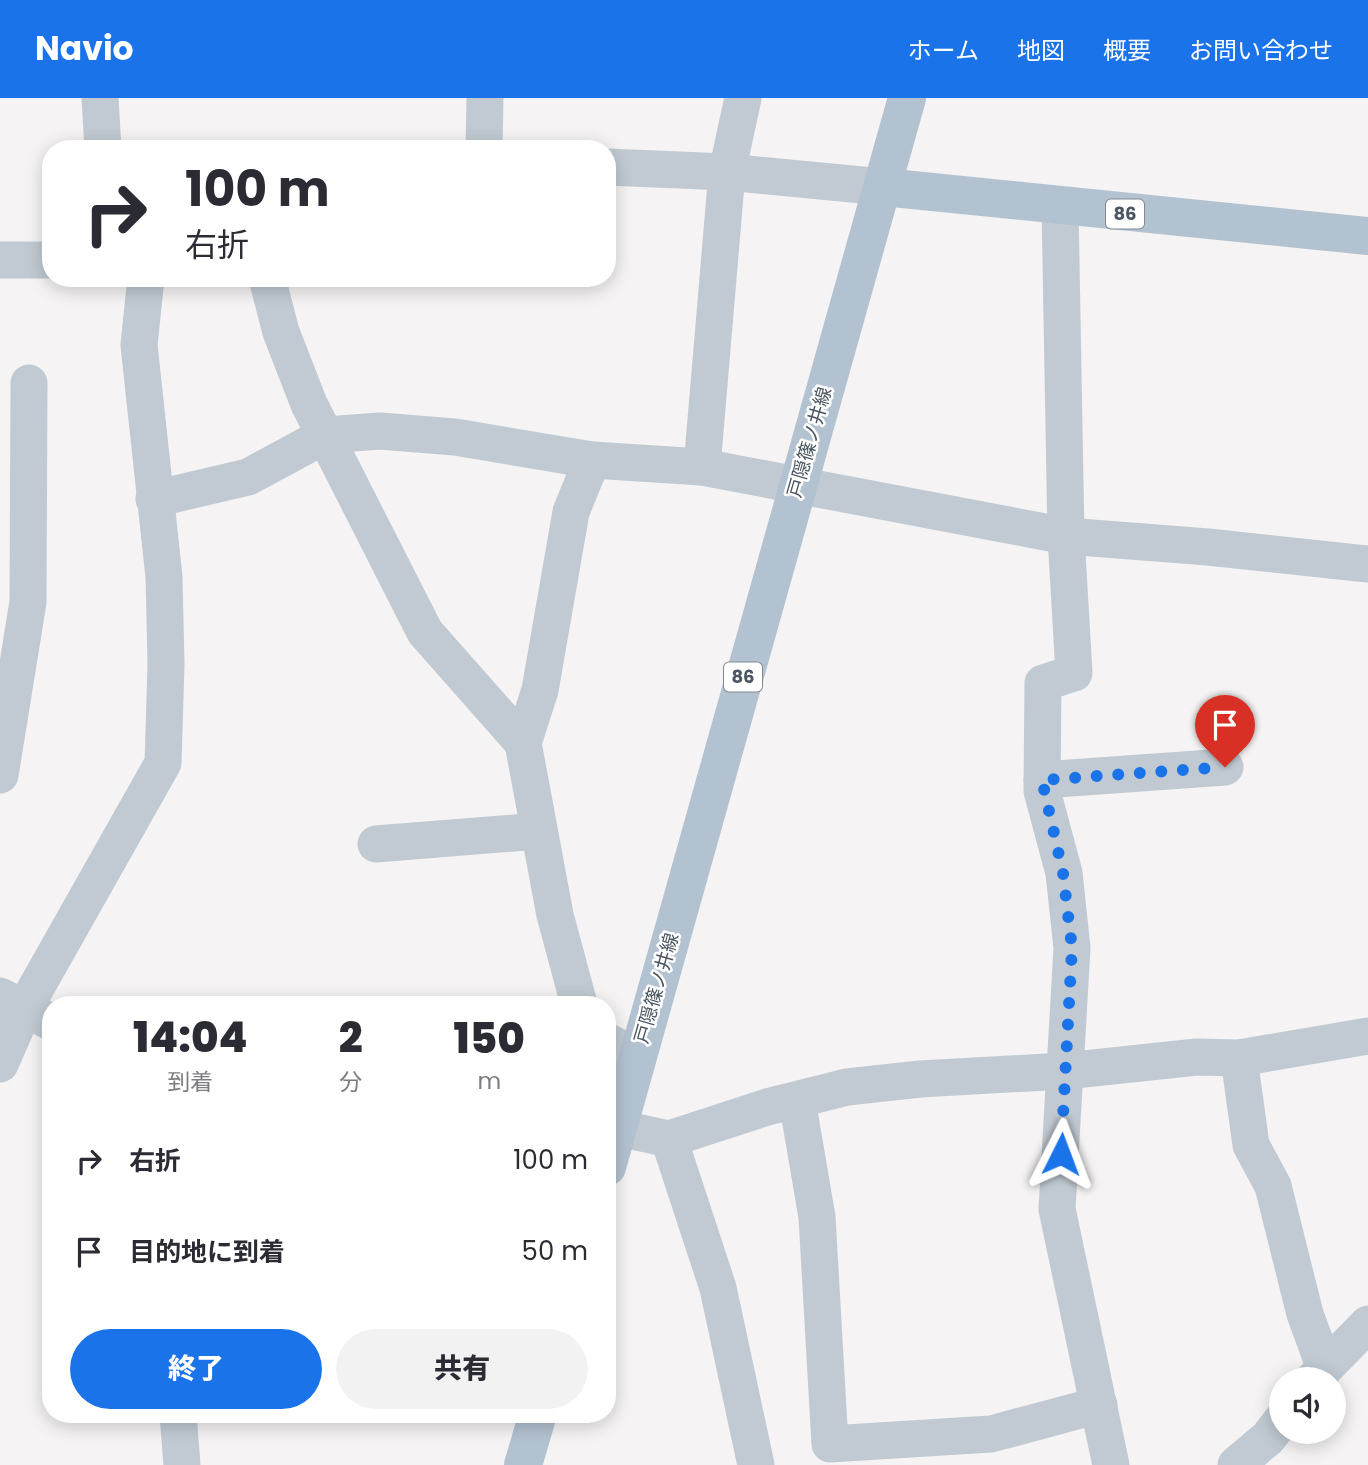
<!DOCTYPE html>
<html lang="ja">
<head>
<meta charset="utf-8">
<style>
  :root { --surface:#fff; --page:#f2f2f3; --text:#2b2b33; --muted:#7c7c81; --accent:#1a73e8 }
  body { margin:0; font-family:Poppins,"Noto Sans JP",sans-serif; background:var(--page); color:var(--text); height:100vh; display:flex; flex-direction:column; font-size:26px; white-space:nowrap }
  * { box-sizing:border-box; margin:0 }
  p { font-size:23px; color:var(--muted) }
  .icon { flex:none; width:38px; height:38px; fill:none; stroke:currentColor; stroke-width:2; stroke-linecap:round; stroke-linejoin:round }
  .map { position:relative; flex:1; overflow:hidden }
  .panel { position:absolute; left:42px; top:898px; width:574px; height:427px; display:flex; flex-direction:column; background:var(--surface); border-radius:28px; box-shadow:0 4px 18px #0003 }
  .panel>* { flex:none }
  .banner { position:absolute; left:42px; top:42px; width:574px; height:147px; border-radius:28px; box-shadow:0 4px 18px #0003; background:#fff; color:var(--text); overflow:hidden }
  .controls { position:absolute; left:1269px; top:1269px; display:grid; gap:14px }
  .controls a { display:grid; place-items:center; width:77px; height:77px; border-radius:50%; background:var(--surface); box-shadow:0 4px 18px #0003; font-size:35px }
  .pin { position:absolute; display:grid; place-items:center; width:60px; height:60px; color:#fff; margin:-72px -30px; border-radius:50% 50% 50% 0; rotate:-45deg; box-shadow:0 0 7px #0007 }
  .pin .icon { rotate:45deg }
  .me { position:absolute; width:77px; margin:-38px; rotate:3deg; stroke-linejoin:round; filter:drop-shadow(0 0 5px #0008) }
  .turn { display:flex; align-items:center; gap:24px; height:147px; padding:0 28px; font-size:32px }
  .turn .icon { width:91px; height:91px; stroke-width:2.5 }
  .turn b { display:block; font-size:49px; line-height:60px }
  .eta { display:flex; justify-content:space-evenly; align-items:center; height:119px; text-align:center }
  .eta b { font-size:42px; font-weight:800; line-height:49px }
  .cta { display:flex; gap:14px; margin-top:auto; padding:14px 28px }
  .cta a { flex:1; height:80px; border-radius:42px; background:var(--accent); color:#fff; font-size:28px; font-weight:800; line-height:80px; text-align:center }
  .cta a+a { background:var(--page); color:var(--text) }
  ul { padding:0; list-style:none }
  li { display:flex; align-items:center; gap:21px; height:91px; padding:0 28px }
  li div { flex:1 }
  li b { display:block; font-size:26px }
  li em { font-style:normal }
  header { display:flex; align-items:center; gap:42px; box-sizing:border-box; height:98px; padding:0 35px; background:var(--accent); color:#fff }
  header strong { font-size:33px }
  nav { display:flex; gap:38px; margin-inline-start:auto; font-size:24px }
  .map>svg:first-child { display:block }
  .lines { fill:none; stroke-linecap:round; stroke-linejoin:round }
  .minor { stroke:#c1cad2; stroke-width:37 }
  .major { stroke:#b3c2d1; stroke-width:38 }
  .route { stroke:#1a73e8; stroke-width:12; stroke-dasharray:0 21.6 }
  .labels { text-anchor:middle; stroke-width:5; stroke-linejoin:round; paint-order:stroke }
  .shield { fill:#fff; stroke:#808990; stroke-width:2 }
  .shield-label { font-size:18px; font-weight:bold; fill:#4a5661 }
  .street-label { font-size:19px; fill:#4a5661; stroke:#fff }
</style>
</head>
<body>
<header>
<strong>Navio</strong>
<nav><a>ホーム</a><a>地図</a><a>概要</a><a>お問い合わせ</a></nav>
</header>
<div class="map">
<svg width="1368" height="1367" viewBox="0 0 1368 1367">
  <rect width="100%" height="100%" fill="#f5f3f3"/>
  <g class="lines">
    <g class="minor">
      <polyline points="100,0 103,51"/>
      <polyline points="484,51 485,0"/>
      <polyline points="607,69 727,74 883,89"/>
      <polyline points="1060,109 1066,438 1074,575 1043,585 1042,693 1064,775 1072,850 1057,1111 1111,1367"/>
      <polyline points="0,162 51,162"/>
      <polyline points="267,180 281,234 309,306 425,534 523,645"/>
      <polyline points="702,369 727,74 743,0"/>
      <polyline points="154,401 248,379 326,337 380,333 455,339 592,362 702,369 1066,438 1208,449 1368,466"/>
      <polyline points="0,677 28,504 29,285"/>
      <polyline points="1042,682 1225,669"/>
      <polyline points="376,746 539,733"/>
      <polyline points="0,898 51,924"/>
      <polyline points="579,906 555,817 523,645 540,592 571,414 592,362"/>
      <polyline points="607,943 637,959"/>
      <polyline points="1239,960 1251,1047 1273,1088 1305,1216 1324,1268"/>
      <polyline points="0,966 24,911 163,665 166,566 164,479 139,247 146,180"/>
      <polyline points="797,1002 817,1119 830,1346 991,1336 1099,1307"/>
      <polyline points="618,1030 669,1041 767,1009 847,989 920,981 1065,973 1197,959 1239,960 1368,938"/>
      <polyline points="669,1041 718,1190 756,1367"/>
      <polyline points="1314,1281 1368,1226"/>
      <polyline points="178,1316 182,1367"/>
      <polyline points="1236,1367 1268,1340 1281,1323"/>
    </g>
    <g class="major">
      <polyline points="883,89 1368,138"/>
      <polyline points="607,1069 907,0"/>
      <polyline points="523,1367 538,1316"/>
    </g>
  </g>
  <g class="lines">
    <polyline class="route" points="1061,1056 1072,850 1063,775 1042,682 1225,669"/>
  </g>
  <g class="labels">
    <g class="shield">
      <rect x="1106" y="101.5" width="38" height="29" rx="5"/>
      <rect x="724" y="564.5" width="38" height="29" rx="5"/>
    </g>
    <g class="shield-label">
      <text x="1125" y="122">86</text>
      <text x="743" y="585">86</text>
    </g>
    <g class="street-label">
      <text transform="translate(809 344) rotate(-74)" y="7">戸隠篠ノ井線</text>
      <text transform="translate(656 890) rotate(-74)" y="7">戸隠篠ノ井線</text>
    </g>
  </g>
</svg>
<div class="controls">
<a><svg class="icon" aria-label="sound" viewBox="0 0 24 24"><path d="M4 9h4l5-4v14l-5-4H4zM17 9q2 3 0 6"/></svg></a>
</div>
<div class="pin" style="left:1225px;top:669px;background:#d93025"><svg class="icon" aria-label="arrive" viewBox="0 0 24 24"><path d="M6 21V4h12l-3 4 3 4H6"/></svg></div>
<svg class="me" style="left:1061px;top:1056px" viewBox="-20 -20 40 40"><path d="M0-17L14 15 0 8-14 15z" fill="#1a73e8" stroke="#fff" stroke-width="4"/></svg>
<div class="banner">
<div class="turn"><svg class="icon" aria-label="right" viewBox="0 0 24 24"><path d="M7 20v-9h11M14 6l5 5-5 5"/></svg><div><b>100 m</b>右折</div></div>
</div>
<section class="panel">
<div class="eta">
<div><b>14:04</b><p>到着</p></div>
<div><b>2</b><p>分</p></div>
<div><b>150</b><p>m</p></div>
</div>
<ul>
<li><svg class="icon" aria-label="right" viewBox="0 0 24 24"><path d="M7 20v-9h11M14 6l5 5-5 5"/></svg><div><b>右折</b></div><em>100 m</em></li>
<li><svg class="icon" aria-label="arrive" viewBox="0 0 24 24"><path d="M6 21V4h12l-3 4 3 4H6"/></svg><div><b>目的地に到着</b></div><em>50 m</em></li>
</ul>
<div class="cta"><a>終了</a><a>共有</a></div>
</section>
</div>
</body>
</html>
